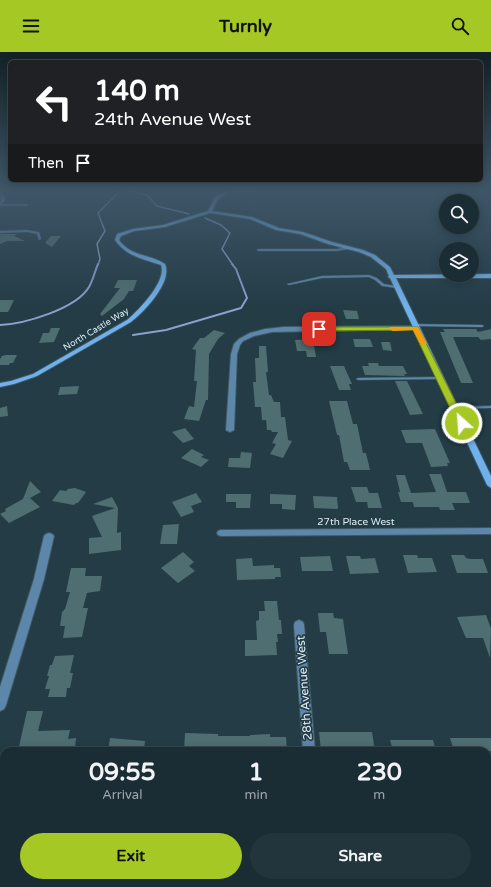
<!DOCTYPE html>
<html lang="en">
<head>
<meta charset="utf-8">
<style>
  :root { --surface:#1a2d34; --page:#23353c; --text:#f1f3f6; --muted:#9fa8ac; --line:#38494f; --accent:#a5c824 }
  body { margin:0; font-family:"Varela Round",sans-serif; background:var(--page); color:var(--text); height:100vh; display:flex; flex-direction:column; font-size:15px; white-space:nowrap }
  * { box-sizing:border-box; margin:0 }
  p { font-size:13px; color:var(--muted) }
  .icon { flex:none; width:22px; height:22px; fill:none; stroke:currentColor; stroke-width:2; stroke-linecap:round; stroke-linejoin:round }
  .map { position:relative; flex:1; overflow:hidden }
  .sheet { position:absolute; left:0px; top:695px; width:491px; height:140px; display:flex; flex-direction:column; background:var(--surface); border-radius:12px 12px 0 0; box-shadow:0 2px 10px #0003,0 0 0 1px var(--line) }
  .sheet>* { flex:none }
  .banner { position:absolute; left:8px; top:8px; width:475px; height:122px; border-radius:6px; box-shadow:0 2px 10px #0003,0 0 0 1px var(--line); background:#202124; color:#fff; overflow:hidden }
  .tools { position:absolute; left:439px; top:142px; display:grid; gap:8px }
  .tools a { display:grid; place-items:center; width:40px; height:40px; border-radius:50%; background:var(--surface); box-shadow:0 2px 10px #0003,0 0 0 1px var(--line); font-size:20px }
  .pin { position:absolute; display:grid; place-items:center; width:34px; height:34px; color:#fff; margin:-17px; border-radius:8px; box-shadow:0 2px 6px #0006 }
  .me { position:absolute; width:44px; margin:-22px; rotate:334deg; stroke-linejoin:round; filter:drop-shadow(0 0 3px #0008) }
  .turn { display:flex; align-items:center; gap:14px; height:84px; padding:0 20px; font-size:18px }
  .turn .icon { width:52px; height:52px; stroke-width:2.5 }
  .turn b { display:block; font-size:28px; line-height:34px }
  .then { display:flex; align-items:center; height:38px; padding:0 20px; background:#0003; gap:8px; font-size:15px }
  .eta { display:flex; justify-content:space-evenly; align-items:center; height:68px; text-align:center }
  .eta b { font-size:24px; font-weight:800; line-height:28px }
  .primary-button { display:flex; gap:8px; margin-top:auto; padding:8px 20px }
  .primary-button a { flex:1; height:46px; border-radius:24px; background:var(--accent); color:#111; font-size:16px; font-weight:800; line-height:46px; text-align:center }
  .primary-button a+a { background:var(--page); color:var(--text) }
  header { display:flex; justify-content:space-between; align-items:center; height:52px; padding:0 20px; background:var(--accent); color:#111; font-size:18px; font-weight:800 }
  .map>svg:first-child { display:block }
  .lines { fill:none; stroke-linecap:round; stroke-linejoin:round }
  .stream-far1 { stroke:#8aa0ce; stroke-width:1.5 }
  .stream { stroke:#8aa0ce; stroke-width:2 }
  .building { fill:#4f6e71 }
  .lane-casing { stroke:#415862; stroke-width:1 }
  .street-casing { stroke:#415862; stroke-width:2 }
  .secondary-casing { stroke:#415862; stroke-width:2 }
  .lane { fill:#5d86ab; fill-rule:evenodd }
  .street { fill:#5d86ab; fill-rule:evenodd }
  .secondary { fill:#6fb1ec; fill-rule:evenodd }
  .route { fill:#a5c824; stroke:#6b8217 }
  .slow { fill:#f59e0b }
  .labels { text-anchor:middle; stroke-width:3.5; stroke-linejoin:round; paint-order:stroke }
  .far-street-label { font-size:9px; fill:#ddecf2; stroke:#233c46 }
  .street-label { font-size:10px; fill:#ddecf2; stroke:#233c46 }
  .near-street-label { font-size:12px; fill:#ddecf2; stroke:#233c46 }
</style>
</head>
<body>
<header><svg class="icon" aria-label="menu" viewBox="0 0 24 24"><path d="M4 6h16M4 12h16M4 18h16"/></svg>Turnly<svg class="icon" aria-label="search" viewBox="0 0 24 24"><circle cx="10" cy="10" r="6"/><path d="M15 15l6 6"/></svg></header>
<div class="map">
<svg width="491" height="835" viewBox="0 0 491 835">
  <rect width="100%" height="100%" fill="#233c46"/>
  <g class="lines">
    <g class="stream-far1">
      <polyline points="122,137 147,143 157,154 189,162"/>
      <polyline points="205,166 221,173 230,181 222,197 233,213"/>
      <polyline points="98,213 100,207 97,192 105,179 98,161 122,137"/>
    </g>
    <g class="stream">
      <path d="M0,273C24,272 76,257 89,235C93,228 95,219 98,212"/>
      <polyline points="133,283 166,278 241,256 247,246 236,217 232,212"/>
    </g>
  </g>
  <g class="building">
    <polygon points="0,182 17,182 14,184 25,189 7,189 0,192"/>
    <polygon points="51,184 61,184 52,195 45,191"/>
    <polygon points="118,228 137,228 133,239 129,239 124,247 102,264 100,262 120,236 114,236"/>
    <polygon points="0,248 14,248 8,260 0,260"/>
    <polygon points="343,258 357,259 359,267 346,267"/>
    <polygon points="51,276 60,276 54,290 39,291 43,281 49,281"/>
    <polygon points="443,277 476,277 478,280 491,277 491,287 481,288 478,285 453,285 473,331 461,331 440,280 445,280"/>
    <polygon points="214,278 225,281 218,287 209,302 208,348 206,348 199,369 184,367 189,354 194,355 197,329 194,329 196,298 192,297 200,286 204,286"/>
    <polygon points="313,287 316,305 307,305 306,299 297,299 295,288"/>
    <polygon points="353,287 370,287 373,295 355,295"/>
    <polygon points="381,290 390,290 392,299 383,298"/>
    <polygon points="259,294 266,294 268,320 266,320 269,343 271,343 274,350 280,350 281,365 285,365 288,388 292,389 283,406 270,402 276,392 272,391 278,380 272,380 271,378 267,378 266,368 262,368 261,355 255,355 253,330 256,330 255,306 259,306"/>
    <polygon points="6,303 17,303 13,311 10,311 9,313 0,313 0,307 2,304"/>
    <polygon points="368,311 378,311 379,314 403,314 407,322 404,322 405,324 365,323 362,314 369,314"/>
    <polygon points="330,314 344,314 352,332 349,332 351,338 339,338"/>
    <polygon points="395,329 407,329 423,362 410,363"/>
    <polygon points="79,334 77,342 58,343 60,335"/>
    <polygon points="329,349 347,349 353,372 357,372 363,401 366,401 370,418 350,418 347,410 344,410 339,383 337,383"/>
    <polygon points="7,354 8,364 0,365 0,356"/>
    <polygon points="185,376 194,387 183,391 172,380"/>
    <polygon points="435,377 450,411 447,411 448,414 431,415 422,391 406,391 401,378"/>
    <polygon points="192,397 204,403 201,405 209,408 201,415 181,406"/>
    <polygon points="241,400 252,401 250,416 228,415 229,406 240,406"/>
    <polygon points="429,422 441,422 447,440 466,440 470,451 452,451 455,458 440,458 439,455 414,455 413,450 401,450 398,440 400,440 396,423 405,423 411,441 436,440"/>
    <polygon points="30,429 41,440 30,446 40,455 9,471 0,462 6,459 5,457 23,447"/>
    <polygon points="351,435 367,435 369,441 378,441 382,456 368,456 367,450 356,450"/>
    <polygon points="75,436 86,440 78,451 76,451 74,453 52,449 60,438 66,439 68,437"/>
    <polygon points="196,441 202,450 191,454 194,460 181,465 172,450"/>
    <polygon points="226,442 251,442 250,456 236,456 236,450 226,450"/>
    <polygon points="270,442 296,443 295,458 282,457 282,452 270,452"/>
    <polygon points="313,444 337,445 338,456 337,457 314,456"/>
    <polygon points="112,445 118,456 117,481 121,480 121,498 89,502 89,486 102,485 92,464 115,456 93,452"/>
    <polygon points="179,472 177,492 160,492 163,473"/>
    <polygon points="183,500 194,510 189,514 195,519 178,531 161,516"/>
    <polygon points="403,503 417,503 418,506 432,506 437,520 408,521"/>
    <polygon points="451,503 464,503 466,506 470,507 483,507 488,521 457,521"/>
    <polygon points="330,504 333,519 302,519 300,505"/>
    <polygon points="346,504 360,504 361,507 375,506 379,521 350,522"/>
    <polygon points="252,506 253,514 274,513 274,516 280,516 281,525 275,525 275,527 237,528 236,507"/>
    <polygon points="71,516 86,516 85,524 102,524 100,539 87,541 83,556 88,556 82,585 63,586 65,574 60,574 62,560 65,557 70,540 66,540"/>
    <polygon points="264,549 277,549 279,568 281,568 282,582 277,582 278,590 276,590 277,603 245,604 245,588 257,588 256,569 259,568 259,559 265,559"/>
    <polygon points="318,561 333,561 334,566 343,567 348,602 329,602 326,580 320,580"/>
    <polygon points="486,563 491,577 490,606 483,586 466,586 457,565"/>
    <polygon points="74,603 70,621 73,621 70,636 67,636 66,645 48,645 50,637 45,637 49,624 47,624 50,613 52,613 55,604"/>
    <polygon points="27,659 43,659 38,679 70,678 68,687 76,686 75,697 65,697 65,699 18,699"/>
    <polygon points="319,680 372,680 375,699 321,699"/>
    <polygon points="185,681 218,682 218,684 250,684 250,683 270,682 270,685 286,685 287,699 184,699"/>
    <polygon points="110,686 145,689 144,699 108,699"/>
    <polygon points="450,686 491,686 491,699 454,699"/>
    <polygon points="390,688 433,688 436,699 393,699"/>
  </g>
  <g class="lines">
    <g class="lane-casing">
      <g id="lane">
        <polygon points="0,152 27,152 28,153 27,154 0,154"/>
        <polygon points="27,178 39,180 41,187 39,188 37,182 27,180 0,181 0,179"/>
        <polygon points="348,195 349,195 349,197 337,199 258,199 257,198 258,197 337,197"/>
        <polygon points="369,223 377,226 384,232 396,234 398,235 396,236 382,234 375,228 369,225 322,226 289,233 287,232 322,224"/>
        <polygon points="413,272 482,273 484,274 482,275 414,274 412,273"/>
        <polygon points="440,325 442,326 441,327 358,328 356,327 358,326"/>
        <polygon points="491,354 491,356 454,357 452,356 454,355"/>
      </g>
    </g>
    <g class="street-casing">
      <g id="street">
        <polygon points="264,137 433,137 431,138 265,139 226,141 224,140"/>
        <polygon points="416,274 418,275 418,277 272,280 254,284 243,289 240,293 237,302 234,378 230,380 226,378 231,302 234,292 239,287 250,281 265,277 284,275"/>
        <polygon points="491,476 491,482 221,484 218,483 217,481 218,479 221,478"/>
        <polygon points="49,481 52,482 54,484 44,527 6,653 4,657 0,659 0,635 34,527 44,484 46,482"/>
        <polygon points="299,568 303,570 304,573 315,699 303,699 294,573 295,570"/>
        <rect x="487" y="768" width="4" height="14"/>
        <rect x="0" y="769" width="4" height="14"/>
      </g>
    </g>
    <g class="secondary-casing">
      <g id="secondary">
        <polygon points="0,137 2,137 5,148 0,153 1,148"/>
        <path d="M226,139L227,141L218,147L212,159L252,165L279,176L303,180L332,190L363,198L375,203L390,215L394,223L491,222V226H396L491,424V436L487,433L390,226L388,225L389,224L386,217L371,205L359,200L328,192L300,182L276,178L250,167L210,161L165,175L134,179L121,184L119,188C131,205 150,202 165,212C173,230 144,260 131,270L37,324L14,332L0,335V331L11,329L33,322L127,268C139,258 167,229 161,213C143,207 126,204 115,188L117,182L133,177L163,173L208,159L215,145Z"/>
      </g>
    </g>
    <use href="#lane" class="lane"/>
    <use href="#street" class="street"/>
    <use href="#secondary" class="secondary"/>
  </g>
  <linearGradient id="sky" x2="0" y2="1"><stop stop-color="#132126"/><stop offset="0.54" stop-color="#3f5668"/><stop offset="1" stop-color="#3f5668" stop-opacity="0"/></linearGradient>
  <rect width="491" height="254" fill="url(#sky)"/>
  <polygon class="route" points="319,275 418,275 466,371 462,374 457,371 413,278 316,279 316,276"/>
  <polygon class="slow" points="390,275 418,275 427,292 421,293 413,278 393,279 389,277"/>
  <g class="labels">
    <g class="far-street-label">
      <text transform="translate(96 277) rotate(-31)" y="3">North Castle Way</text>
    </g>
    <g class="street-label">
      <text x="356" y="473">27th Place West</text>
    </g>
    <g class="near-street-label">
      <text transform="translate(304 636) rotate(-94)" y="4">28th Avenue West</text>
    </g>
  </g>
</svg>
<div class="tools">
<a><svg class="icon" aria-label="search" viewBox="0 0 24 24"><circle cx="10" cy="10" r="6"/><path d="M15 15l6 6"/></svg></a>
<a><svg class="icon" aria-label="layers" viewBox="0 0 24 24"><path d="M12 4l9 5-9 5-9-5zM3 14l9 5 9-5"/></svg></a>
</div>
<div class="pin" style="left:319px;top:277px;background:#d93025"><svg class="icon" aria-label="arrive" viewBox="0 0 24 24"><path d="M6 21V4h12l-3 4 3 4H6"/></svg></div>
<svg class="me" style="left:462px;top:371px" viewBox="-20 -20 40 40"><circle r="17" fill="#a5c824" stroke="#fff" stroke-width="3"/><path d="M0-11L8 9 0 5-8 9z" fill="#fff"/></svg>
<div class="banner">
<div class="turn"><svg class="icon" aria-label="left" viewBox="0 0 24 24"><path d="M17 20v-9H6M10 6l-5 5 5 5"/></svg><div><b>140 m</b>24th Avenue West</div></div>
<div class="then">Then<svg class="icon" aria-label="arrive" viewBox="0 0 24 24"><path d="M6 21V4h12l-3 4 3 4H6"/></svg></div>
</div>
<section class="sheet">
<div class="eta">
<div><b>09:55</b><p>Arrival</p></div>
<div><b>1</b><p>min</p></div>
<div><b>230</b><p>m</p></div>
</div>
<div class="primary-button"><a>Exit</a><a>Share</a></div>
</section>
</div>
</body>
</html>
